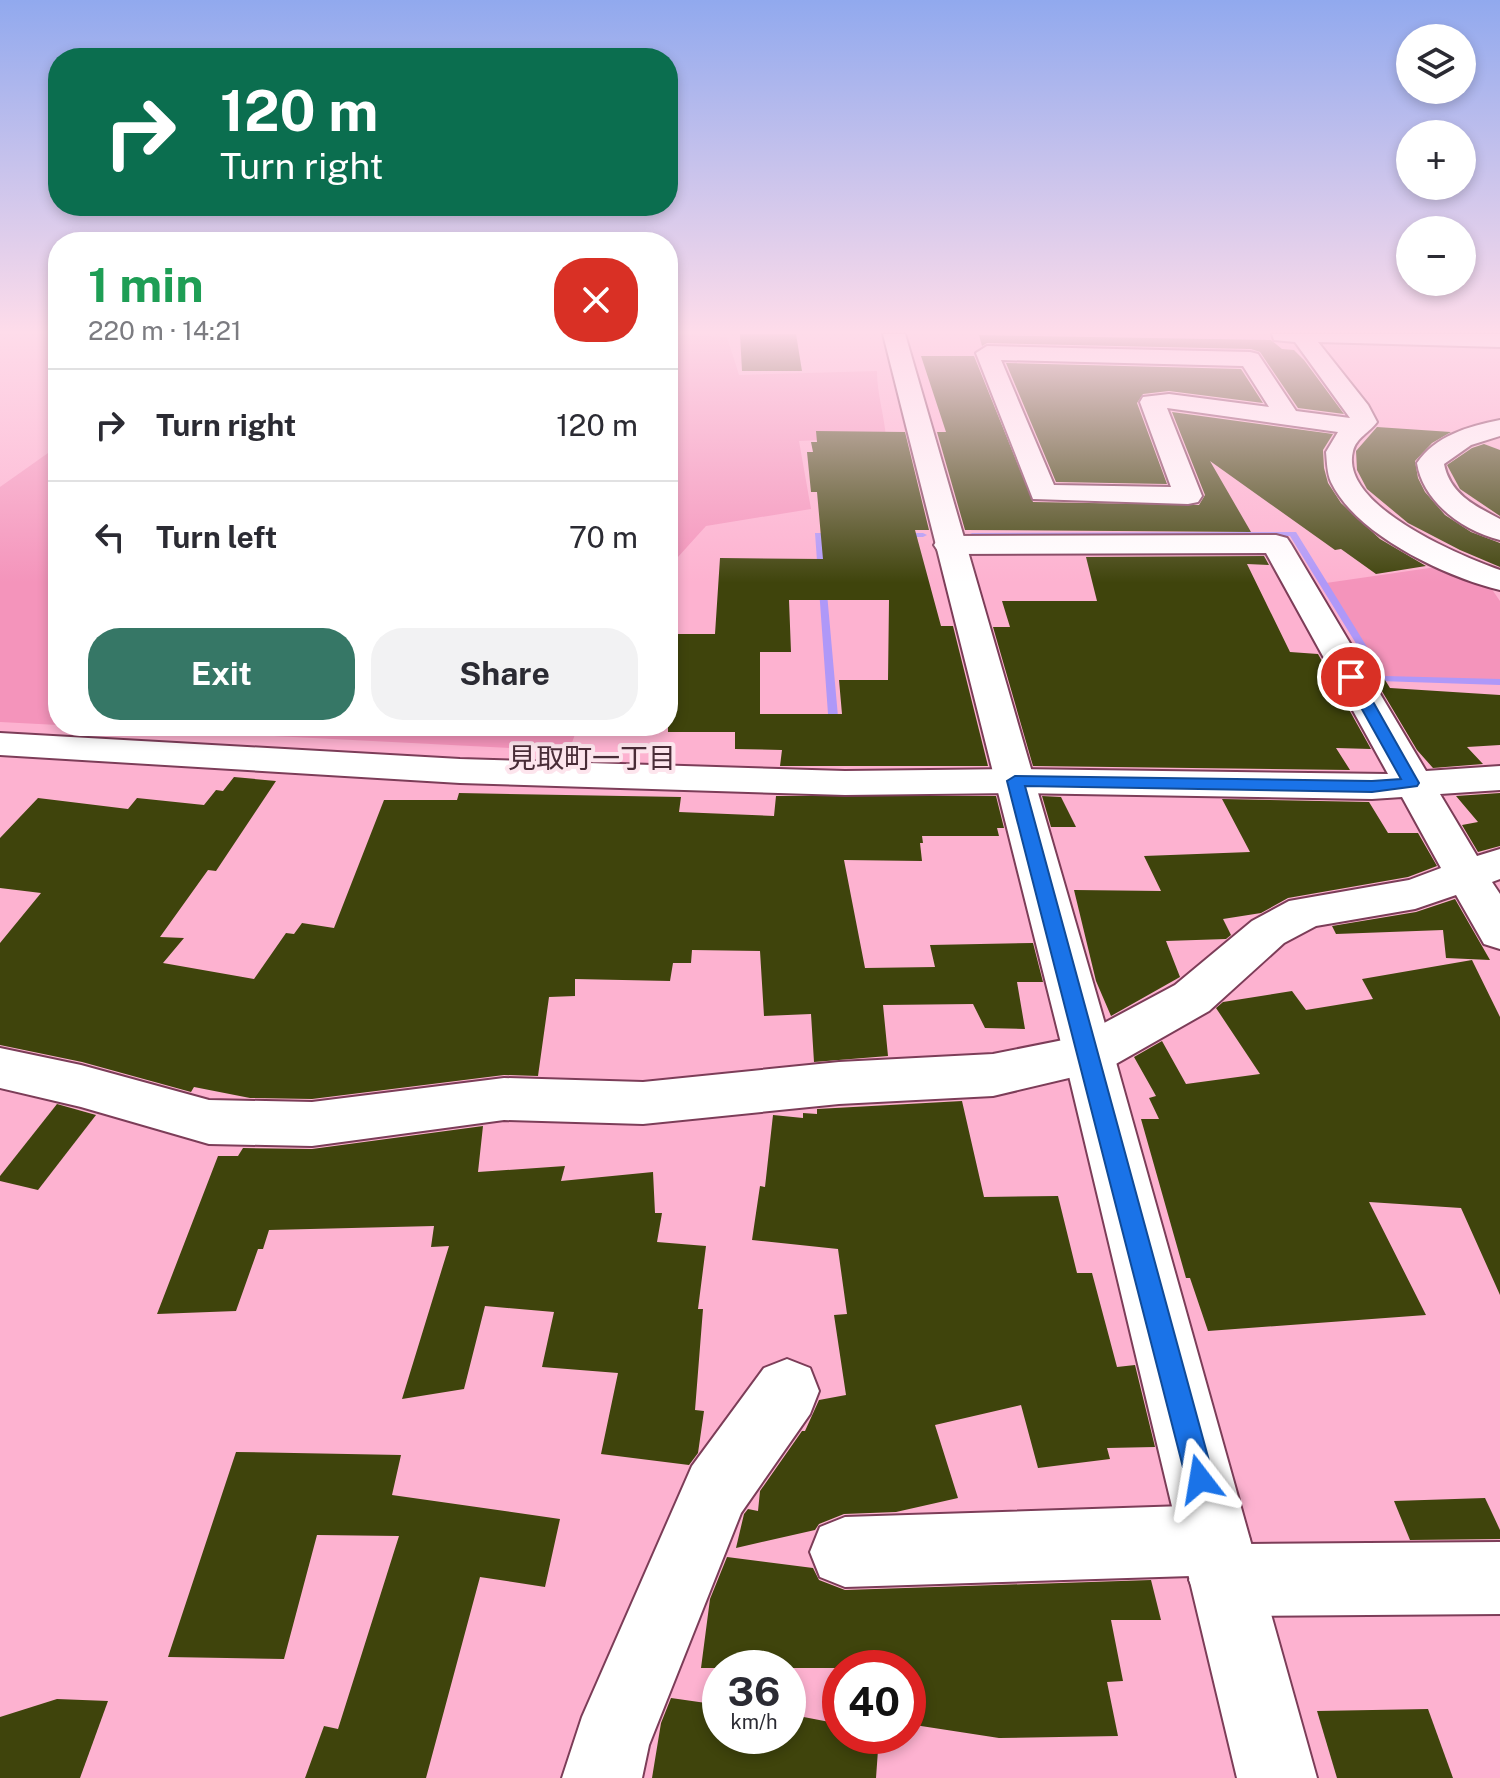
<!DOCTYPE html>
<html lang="en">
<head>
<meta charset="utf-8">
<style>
  :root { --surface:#fff; --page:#f2f2f3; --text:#2b2b33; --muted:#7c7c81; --line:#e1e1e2; --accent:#367766 }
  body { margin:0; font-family:"Public Sans","Noto Sans JP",sans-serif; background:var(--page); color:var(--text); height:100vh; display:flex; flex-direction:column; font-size:30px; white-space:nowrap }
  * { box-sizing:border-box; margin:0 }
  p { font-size:26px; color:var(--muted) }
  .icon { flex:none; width:44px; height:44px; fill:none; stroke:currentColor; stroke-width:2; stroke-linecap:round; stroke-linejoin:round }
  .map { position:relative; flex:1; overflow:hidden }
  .details { position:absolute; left:48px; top:232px; width:630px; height:504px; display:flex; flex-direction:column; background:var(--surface); border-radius:32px; box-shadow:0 4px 12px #0003 }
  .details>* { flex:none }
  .hud { position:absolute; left:48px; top:48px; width:630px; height:168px; border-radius:32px; box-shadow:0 4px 12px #0003; background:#0b6e4f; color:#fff; overflow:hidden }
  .fabs { position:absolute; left:1396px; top:24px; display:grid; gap:16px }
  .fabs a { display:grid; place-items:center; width:80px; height:80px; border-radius:50%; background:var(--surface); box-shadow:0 4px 12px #0003; font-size:40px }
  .speed { position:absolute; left:702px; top:1650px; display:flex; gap:16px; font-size:40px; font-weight:700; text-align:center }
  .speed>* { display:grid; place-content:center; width:104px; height:104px; border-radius:50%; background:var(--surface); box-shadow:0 4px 12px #0003; line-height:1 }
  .speed small { font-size:20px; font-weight:400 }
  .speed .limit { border:12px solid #d22; background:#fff; color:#111 }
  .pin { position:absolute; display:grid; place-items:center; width:68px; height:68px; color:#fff; margin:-34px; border:4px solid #fff; border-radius:50%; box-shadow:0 2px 8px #0007 }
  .me { position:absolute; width:88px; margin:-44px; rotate:346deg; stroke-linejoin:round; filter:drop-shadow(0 0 6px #0008) }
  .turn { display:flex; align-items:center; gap:28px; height:168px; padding:0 40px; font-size:36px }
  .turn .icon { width:104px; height:104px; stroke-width:2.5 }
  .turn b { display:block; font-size:56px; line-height:68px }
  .round { display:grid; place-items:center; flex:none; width:84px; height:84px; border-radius:32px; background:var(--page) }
  .summary { display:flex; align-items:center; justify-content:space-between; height:136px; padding:0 40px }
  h1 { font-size:48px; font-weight:700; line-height:60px; color:#1e9e55 }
  .cta { display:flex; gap:16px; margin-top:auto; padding:16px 40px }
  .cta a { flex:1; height:92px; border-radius:32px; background:var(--accent); color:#fff; font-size:32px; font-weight:700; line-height:92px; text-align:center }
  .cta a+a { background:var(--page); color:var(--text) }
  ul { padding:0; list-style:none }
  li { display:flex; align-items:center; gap:24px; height:112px; padding:0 40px; border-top:2px solid var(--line) }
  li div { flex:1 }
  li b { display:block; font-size:30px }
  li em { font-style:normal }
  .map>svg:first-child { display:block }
  .green { fill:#f494bb }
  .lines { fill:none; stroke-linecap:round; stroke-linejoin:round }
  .stream { fill:#af98f8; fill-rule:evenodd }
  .building { fill:#3f440c; fill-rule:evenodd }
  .minor-casing { stroke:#7c3d58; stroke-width:4 }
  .tertiary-casing { stroke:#7c3d58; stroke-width:4 }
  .minor { fill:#fff; fill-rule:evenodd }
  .tertiary { fill:#fff; fill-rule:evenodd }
  .route { fill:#1a73e8; stroke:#114b97; stroke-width:2 }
  .labels { text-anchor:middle; stroke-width:8; stroke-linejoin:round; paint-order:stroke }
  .neighbourhood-label { font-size:28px; fill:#492c37; stroke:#fde5ed }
</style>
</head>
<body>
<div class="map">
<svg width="1500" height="1778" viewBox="0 0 1500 1778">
  <rect width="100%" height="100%" fill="#fdb2d0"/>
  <g class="green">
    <path d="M668,334L727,337L739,375L877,371C877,394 884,414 886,437L799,441L811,509L706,526L668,568Z"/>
    <polygon points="58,446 58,725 0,722 0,487"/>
    <polygon points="1450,565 1486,581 1500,601 1500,682 1385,677 1326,583"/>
    <polygon points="75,726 578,726 569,751"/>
  </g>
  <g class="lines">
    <g class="stream">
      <polygon points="1296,532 1385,676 1500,679 1500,685 1379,681 1290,536 972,537 968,535 972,533"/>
      <polygon points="815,533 834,533 838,535 834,537 822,537 839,728 834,731 829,728"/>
      <polygon points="897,533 923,533 927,535 923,537 897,537"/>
    </g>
  </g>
  <g class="building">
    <polygon points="740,334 796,334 802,371 742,371"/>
    <polygon points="979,335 1271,340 1282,349 1294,350 1304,360 1344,414 1298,408 1260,352 1251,349 987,343 982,346"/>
    <polygon points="921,356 974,356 1033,502 1199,505 1205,495 1172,412 1333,434 1323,450 1324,468 1328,483 1341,503 1380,539 1426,566 1376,574 1341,549 1335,550 1210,461 1251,532 965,530 937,432 946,432"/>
    <polygon points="1006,363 1241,369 1263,403 1169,391 1143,394 1137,403 1167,484 1056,482"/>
    <polygon points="1377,427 1451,432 1432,443 1415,461 1418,478 1425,492 1445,515 1471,532 1500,543 1500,567 1460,550 1408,523 1367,489 1357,470 1356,451"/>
    <path d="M816,431L905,432L929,530H915L941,626H953L988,766H780L782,750L735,749V732H668V634H715L720,558L823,559L817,492H811L807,452H813L811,442H817ZM789,600H889L888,680H839L842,714H760V652H791Z"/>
    <polygon points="1484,444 1500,450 1500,516 1460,489 1447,465 1472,448"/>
    <polygon points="1264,556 1269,565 1247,564 1290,652 1318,654 1371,749 1336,748 1350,770 1033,766 993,627 1010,627 1002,601 1097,601 1086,557"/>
    <polygon points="1361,656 1370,656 1390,688 1500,695 1500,745 1467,747 1483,764 1433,768 1417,750"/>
    <polygon points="234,777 276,781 216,871 208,870 160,937 184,938 163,963 254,979 286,933 294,934 302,923 334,928 384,800 457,800 459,793 681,797 679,812 774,816 776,796 996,796 1004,828 997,828 999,836 922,836 923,843 920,843 922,861 844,860 865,968 935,967 930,945 1033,943 1043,982 1017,982 1025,1029 985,1028 973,1004 883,1005 888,1056 814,1062 811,1014 764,1016 760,951 692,950 691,963 673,963 670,981 575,979 575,996 549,997 538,1076 504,1075 312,1099 250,1098 194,1087 191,1092 82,1062 0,1045 0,943 41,893 0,888 0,838 38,798 128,809 137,798 204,805 216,790 223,791"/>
    <polygon points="1500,793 1500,846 1478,852 1462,825 1478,822 1456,796"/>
    <polygon points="1042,796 1061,797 1076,827 1051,827"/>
    <polygon points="1222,799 1369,802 1388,833 1418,833 1437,866 1408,877 1288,898 1261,913 1223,919 1231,935 1226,939 1166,941 1180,977 1111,1016 1096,981 1074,890 1161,891 1144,856 1250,852"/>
    <polygon points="1455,899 1490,960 1446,958 1443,930 1336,934 1332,926 1416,912"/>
    <polygon points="1472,960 1500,1017 1500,1295 1461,1208 1369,1202 1426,1315 1208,1331 1190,1278 1186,1278 1141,1119 1159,1119 1149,1098 1156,1096 1134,1057 1162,1041 1186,1084 1260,1074 1216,1008 1223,1002 1292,991 1306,1010 1373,999 1362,979"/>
    <polygon points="962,1101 984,1197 1058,1196 1077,1273 1092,1273 1117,1367 1135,1365 1155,1447 1107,1448 1110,1459 1038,1468 1021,1405 935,1425 958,1498 896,1512 844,1514 819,1524 815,1530 736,1548 744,1514 748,1509 758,1511 760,1491 802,1431 805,1431 819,1400 846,1395 834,1315 847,1314 838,1249 752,1240 760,1186 765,1187 773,1115 803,1118 803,1113 817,1114 817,1109"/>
    <polygon points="57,1104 96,1115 38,1190 0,1181 0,1176"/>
    <polygon points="483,1126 478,1172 565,1166 561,1181 653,1172 655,1213 662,1213 657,1242 706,1246 698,1309 703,1309 695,1410 704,1411 698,1453 689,1465 601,1454 618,1373 542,1367 554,1312 485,1306 464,1389 402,1399 449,1246 431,1247 434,1226 269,1230 263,1249 258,1249 236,1311 157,1314 218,1156 238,1156 243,1148 312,1149"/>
    <polygon points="236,1452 401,1455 392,1495 560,1519 545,1587 480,1577 426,1778 305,1778 324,1726 338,1729 399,1536 317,1535 284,1659 168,1657"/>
    <polygon points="1485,1498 1500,1530 1500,1539 1410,1540 1394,1501"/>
    <polygon points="727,1557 813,1568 819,1580 845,1590 1151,1580 1161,1620 1111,1620 1123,1681 1107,1682 1118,1736 999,1738 908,1724 908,1668 701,1668 710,1599"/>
    <polygon points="671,1698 720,1705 720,1736 788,1736 788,1714 840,1724 840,1736 879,1736 876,1778 652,1778 661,1723"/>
    <polygon points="57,1699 108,1701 80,1778 0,1778 0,1717"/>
    <polygon points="1428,1709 1453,1778 1337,1778 1317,1711"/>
  </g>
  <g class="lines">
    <g class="minor-casing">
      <g id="minor">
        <path d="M1500,334V347L1318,342L1368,405L1377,422C1370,432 1356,438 1353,451C1339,506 1461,556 1500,570V590C1446,577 1356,535 1331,482C1327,473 1327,462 1326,452L1338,432L1167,408L1202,496L1198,502L1188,504L1033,499L976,353L987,346L1250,352L1258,354L1296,411L1350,418L1295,342L1274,340L1272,334ZM1001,360L1243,366L1269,407L1169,394L1143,397L1140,402L1171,487L1054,485Z"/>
        <path d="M1500,420V436L1471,445L1444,464C1450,494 1475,506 1500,519V540C1463,531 1423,502 1417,463C1435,436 1469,426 1500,420Z"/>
        <polygon points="1276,535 1287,538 1291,544 1426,771 1500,766 1500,790 1440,794 1477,856 1500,849 1500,879 1492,882 1500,894 1500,949 1484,944 1456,895 1415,909 1316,926 1284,943 1209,1011 1107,1069 993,1096 839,1104 643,1124 504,1120 312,1146 209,1144 81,1107 0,1088 0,1048 81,1065 209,1100 312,1102 504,1078 643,1082 839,1062 993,1054 1078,1037 1175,985 1252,921 1289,901 1409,880 1441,868 1402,797 1372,799 1015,793 845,795 460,783 0,755 0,733 460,759 845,771 1015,769 1388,774 1266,553 949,554 938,551 934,545 938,539 949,536"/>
        <polygon points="787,1359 810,1368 819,1391 810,1414 741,1513 649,1745 642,1778 562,1778 582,1717 692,1466 764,1368"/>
        <polygon points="1215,1505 1240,1515 1250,1540 1248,1544 1500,1542 1500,1614 1225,1616 1200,1605 1189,1580 1191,1576 845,1587 820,1577 810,1552 820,1527 845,1517"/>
      </g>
    </g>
    <g class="tertiary-casing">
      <polygon id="tertiary" points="883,334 905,334 1114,1055 1317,1778 1237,1778 1064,1055"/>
    </g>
    <use href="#minor" class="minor"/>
    <use href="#tertiary" class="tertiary"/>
  </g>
  <linearGradient id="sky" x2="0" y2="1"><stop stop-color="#91a9ee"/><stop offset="0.57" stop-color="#fedcea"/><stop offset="1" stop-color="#fedcea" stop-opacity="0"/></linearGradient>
  <rect width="1500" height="583" fill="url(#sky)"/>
  <polygon class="route" points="1351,672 1359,677 1419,783 1417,786 1372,792 1025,786 1214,1479 1209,1489 1200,1493 1190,1489 1186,1479 1007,781 1015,776 1372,781 1401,779 1344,677"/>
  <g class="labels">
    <g class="neighbourhood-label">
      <text x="592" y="768">見取町一丁目</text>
    </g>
  </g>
</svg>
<div class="fabs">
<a><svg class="icon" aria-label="layers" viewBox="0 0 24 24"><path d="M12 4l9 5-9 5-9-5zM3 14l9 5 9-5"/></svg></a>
<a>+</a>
<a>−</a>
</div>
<div class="speed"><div>36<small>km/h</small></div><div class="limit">40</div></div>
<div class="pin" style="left:1351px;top:677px;background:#d93025"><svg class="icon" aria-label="arrive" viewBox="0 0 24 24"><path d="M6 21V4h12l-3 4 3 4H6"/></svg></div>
<svg class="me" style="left:1200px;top:1479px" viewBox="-20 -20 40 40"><path d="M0-17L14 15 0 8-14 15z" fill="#1a73e8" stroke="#fff" stroke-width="4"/></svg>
<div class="hud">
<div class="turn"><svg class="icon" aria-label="right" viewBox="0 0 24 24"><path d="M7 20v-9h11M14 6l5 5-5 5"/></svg><div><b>120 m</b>Turn right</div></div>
</div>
<section class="details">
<div class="summary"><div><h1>1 min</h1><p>220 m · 14:21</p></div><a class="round" style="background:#d93025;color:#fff"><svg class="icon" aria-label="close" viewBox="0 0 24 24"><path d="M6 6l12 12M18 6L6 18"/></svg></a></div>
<ul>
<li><svg class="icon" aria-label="right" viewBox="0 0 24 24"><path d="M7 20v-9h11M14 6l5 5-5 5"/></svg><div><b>Turn right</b></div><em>120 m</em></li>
<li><svg class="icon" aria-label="left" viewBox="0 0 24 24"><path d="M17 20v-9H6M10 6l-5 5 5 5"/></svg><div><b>Turn left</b></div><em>70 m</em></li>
</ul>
<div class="cta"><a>Exit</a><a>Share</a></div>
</section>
</div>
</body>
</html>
